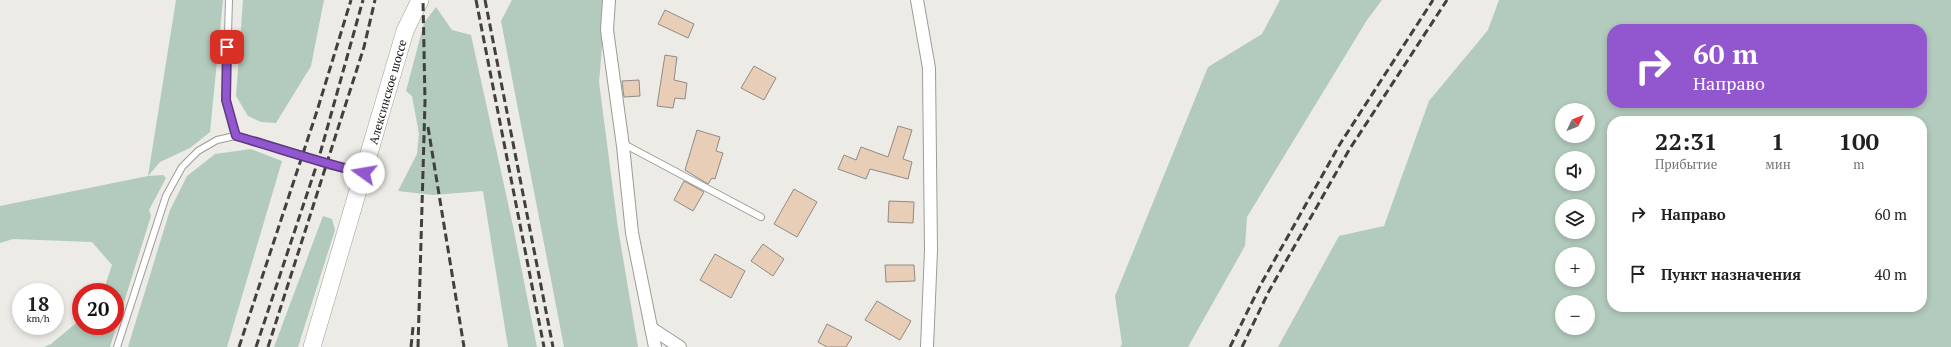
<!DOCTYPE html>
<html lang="ru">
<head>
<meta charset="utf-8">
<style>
  :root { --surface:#fff; --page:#f2f2f2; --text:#202124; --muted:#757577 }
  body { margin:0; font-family:"PT Serif",serif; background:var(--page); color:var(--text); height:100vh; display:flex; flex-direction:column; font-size:15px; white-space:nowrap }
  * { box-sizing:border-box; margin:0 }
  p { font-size:13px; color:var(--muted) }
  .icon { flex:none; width:22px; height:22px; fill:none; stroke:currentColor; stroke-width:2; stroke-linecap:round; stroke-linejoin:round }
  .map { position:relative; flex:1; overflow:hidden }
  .drawer { position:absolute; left:1607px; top:116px; width:320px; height:196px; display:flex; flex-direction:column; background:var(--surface); border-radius:16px; box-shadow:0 2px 6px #0003 }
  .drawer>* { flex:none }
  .top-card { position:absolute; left:1607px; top:24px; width:320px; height:84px; border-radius:16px; box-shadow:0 2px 6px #0003; background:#9257ce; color:#fff; overflow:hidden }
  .needle { width:26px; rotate:47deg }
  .tools { position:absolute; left:1555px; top:103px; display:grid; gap:8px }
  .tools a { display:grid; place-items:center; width:40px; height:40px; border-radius:50%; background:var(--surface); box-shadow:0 2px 6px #0003; font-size:20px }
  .speed { position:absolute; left:12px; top:283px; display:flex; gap:8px; font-size:20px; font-weight:700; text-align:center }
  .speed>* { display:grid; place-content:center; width:52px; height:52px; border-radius:50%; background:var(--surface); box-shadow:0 2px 6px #0003; line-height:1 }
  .speed small { font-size:10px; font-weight:400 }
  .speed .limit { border:6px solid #d22; background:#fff; color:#111 }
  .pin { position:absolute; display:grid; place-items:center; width:34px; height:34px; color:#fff; margin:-17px; border-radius:8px; box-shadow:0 2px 6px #0006 }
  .me { position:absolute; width:44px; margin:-22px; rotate:283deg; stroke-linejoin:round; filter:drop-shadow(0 0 3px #0008) }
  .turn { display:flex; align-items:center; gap:14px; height:84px; padding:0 20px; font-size:18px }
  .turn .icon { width:52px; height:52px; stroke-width:2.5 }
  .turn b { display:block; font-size:28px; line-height:34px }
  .eta { display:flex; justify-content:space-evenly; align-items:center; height:68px; text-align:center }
  .eta b { font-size:24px; font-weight:700; line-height:28px }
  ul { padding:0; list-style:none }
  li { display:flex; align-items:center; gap:12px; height:60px; padding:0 20px }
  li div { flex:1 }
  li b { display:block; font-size:15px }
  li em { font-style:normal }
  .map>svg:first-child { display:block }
  .green { fill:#b2cbbd; fill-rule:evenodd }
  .building { fill:#e8ceb7; stroke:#8f8b87 }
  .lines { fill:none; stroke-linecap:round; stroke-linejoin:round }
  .service-casing { stroke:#9d9c97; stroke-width:8 }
  .minor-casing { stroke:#9d9c97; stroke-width:14 }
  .secondary-casing { stroke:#9d9c97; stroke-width:18 }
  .service { stroke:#fff; stroke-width:6 }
  .minor { stroke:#fff; stroke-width:12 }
  .secondary { stroke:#fff; stroke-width:17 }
  .rail { stroke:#41403e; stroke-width:3; stroke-dasharray:8 4; stroke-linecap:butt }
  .route-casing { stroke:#5f3986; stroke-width:10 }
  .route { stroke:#9257ce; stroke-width:7 }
  .labels { text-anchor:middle; stroke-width:3; stroke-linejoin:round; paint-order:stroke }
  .street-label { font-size:12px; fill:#161614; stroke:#fff }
</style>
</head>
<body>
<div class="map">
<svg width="1951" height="347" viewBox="0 0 1951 347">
  <rect width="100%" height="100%" fill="#ecebe6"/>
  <g class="green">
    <polygon points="176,0 223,0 210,132 190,148 160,162 148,176 163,175 166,178 149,210 151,216 110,347 44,347 51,344 81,319 81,326 115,326 115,292 103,292 112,265 92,242 13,239 0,243 0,206 148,176"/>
    <polygon points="243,0 324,0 311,66 276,123 261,122 248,116 236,96"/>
    <polygon points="512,0 606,0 599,82 618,228 638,347 564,347 501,21"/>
    <polygon points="1280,0 1382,0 1367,20 1247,217 1245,246 1188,347 1120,347 1122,344 1115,296 1208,67 1262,34"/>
    <path d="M1499,0H1951V347H1278L1339,236L1384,226L1429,101L1488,30ZM1612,29H1922V103H1612ZM1562,110H1588V136H1562ZM1612,121H1922V307H1612ZM1562,158H1588V184H1562ZM1562,206H1588V232H1562ZM1562,254H1588V280H1562ZM1562,302H1588V328H1562Z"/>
    <polygon points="436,7 452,30 471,35 513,226 537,347 508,347 483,191 433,195 398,191 417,154 419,134 412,96 406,91 424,23"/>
    <polygon points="251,149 282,161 227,347 128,347 170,210 187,176 215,154"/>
    <polygon points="323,216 332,219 335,230 298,347 274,347"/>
  </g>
  <g class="building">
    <polygon points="665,10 694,24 688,38 658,24"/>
    <polygon points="665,55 677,57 674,80 687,83 685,99 675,98 673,108 657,106"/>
    <polygon points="754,66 776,78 764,100 741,88"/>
    <polygon points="639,80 640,96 624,97 622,81"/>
    <polygon points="898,126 912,130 903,159 912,162 908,179 870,169 866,179 838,169 844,155 856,160 861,147 888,157"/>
    <polygon points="697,130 720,137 716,151 723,153 715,179 712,178 708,184 685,170"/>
    <polygon points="684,181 704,192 693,211 674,200"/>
    <polygon points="794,189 817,202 797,237 774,224"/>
    <polygon points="889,201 914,202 913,223 888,222"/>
    <polygon points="763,244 784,259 773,276 751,261"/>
    <polygon points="715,254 745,271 731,298 700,280"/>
    <polygon points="885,265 914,265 915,281 886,282"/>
    <polygon points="877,301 911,321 900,340 865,320"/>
    <polygon points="827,324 852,337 846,347 827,347 818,342"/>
  </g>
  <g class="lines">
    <g class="service-casing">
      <g id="service">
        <polyline points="229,0 226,101 235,136"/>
        <polyline points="622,143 761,217"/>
        <polyline points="117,347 166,196 182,167 198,151 217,140 235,136 303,155 327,165 362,173"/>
      </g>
    </g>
    <g class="minor-casing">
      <g id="minor">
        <polyline points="609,0 607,30 623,146 632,233 655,347"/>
        <polyline points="917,0 929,68 931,250 927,347"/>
        <polyline points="651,328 680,347"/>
      </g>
    </g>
    <g class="secondary-casing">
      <polyline id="secondary" points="312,347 405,31 420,0"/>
    </g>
    <use href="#service" class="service"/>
    <use href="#minor" class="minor"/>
    <use href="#secondary" class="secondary"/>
    <g class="rail">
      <polyline points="476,0 544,347"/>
      <polyline points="485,0 553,347"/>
      <polyline points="428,127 464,347"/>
      <polyline points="239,347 317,111 351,0"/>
      <polyline points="256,347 318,161 363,0"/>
      <polyline points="268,347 364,47 375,0"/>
      <polyline points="411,347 413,327"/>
      <polyline points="418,347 425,101 423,0"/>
      <polyline points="1230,347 1261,284 1340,144 1433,0"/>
      <polyline points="1242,347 1269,291 1349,150 1447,0"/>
    </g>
  </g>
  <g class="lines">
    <g class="route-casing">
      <path id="route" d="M227,47L226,100L236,136C278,148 321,163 364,173"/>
    </g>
    <use href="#route" class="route"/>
  </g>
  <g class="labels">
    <g class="street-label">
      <text transform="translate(388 92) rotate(-74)" y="4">Алексинское шоссе</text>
    </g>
  </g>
</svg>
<div class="tools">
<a><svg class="needle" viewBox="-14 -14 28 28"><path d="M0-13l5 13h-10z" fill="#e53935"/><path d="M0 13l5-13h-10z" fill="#757577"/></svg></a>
<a><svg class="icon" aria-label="sound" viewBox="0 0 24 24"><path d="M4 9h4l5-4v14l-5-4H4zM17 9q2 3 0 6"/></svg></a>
<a><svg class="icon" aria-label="layers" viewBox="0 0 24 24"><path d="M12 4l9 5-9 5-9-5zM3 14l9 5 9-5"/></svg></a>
<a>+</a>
<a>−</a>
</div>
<div class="speed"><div>18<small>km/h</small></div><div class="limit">20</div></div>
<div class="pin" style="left:227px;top:47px;background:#d93025"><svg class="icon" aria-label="arrive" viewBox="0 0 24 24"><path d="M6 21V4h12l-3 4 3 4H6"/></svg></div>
<svg class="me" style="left:364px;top:173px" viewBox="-20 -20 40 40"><circle r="19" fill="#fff"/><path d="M0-13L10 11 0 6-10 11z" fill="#9257ce"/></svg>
<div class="top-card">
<div class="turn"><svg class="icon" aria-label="right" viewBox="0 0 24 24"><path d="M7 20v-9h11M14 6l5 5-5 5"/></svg><div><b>60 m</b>Направо</div></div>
</div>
<section class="drawer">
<div class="eta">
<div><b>22:31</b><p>Прибытие</p></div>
<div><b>1</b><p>мин</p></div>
<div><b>100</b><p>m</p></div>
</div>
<ul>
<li><svg class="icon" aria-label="right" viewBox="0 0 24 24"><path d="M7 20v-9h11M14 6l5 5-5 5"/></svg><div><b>Направо</b></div><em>60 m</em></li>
<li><svg class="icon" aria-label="arrive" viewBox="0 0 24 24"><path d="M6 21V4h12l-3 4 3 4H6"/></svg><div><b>Пункт назначения</b></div><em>40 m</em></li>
</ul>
</section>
</div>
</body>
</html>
